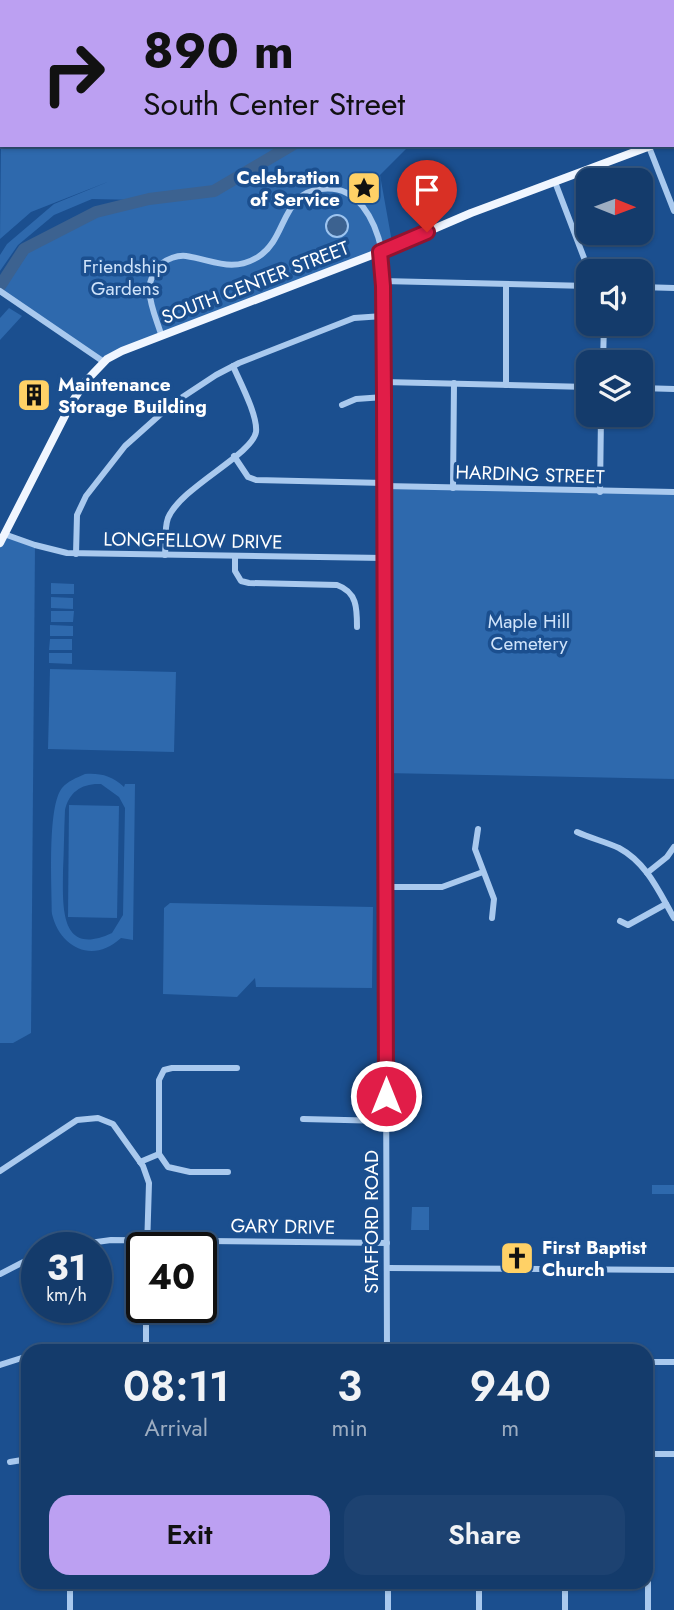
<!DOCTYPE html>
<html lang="en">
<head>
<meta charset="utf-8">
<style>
  :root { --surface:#143b6b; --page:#1d4271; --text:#f1f3f6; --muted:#9dadc1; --line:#33557e; --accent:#bca0f2 }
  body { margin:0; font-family:Jost,sans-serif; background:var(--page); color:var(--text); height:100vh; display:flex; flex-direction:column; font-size:26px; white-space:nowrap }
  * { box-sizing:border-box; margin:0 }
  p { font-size:23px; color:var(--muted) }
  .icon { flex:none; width:38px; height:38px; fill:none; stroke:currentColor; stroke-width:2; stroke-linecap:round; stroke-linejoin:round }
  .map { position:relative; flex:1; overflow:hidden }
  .panel { position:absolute; left:21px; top:1344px; width:632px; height:245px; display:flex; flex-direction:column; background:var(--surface); border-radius:21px; box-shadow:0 2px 5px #0004,0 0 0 2px var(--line) }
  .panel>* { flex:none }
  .top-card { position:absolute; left:0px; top:0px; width:676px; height:147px; box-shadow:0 2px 5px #0004,0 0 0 2px var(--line); background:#bca0f2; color:#111; overflow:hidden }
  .needle { width:46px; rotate:91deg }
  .controls { position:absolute; left:576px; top:168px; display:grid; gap:14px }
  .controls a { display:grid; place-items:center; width:77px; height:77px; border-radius:14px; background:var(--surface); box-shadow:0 2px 5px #0004,0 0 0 2px var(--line); font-size:35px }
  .speed { position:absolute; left:21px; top:1232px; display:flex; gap:14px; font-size:35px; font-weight:700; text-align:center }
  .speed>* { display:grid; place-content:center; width:91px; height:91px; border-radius:50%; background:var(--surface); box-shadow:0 2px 5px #0004,0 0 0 2px var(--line); line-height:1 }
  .speed small { font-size:18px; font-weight:400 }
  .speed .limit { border:4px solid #111; border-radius:10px; background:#fff; color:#111 }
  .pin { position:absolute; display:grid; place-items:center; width:60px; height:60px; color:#fff; margin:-72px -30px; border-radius:50% 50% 50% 0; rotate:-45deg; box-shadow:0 0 7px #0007 }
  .pin .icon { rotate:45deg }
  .me { position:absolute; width:77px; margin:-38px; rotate:0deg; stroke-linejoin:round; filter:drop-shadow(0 0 5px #0008) }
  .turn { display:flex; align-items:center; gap:24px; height:147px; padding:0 28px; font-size:32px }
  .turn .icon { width:91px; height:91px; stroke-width:2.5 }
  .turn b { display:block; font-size:49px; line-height:60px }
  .eta { display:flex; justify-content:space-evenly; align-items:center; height:119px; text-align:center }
  .eta b { font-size:42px; font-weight:600; line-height:49px }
  .action { display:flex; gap:14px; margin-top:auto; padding:14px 28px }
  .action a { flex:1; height:80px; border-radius:21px; background:var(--accent); color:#111; font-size:28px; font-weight:600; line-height:80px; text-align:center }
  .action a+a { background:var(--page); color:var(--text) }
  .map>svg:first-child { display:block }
  .green { fill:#2e69ad; fill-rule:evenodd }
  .water { fill:#3c6290; stroke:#9cc4f0; stroke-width:2 }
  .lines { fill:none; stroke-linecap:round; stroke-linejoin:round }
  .river { stroke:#3c6290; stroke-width:12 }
  .minor { stroke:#a9c9ee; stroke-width:6 }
  .major { stroke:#f0f6ff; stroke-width:8 }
  .route-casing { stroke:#92132f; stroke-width:18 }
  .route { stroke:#e11d48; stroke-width:12 }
  .labels { text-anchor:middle; stroke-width:7; stroke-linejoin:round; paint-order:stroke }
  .poi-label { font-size:19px; font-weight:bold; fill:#fff; stroke:#1b4f8f; text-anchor:start }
  .park-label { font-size:19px; fill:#cfe3fa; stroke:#1b4f8f }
  .street-label { font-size:19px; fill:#fff; stroke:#1b4f8f }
</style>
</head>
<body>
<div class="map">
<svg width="674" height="1610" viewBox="0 0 674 1610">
  <rect width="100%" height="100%" fill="#1b4f8f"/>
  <g class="green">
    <polygon points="168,0 437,0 165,2"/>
    <polygon points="458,0 646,0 455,2"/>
    <polygon points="2,41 2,145 410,145 380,175 392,242 380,252 104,362 2,292 30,250 96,212 139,200 92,199 54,215 18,245 0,271 0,255 7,244 54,204 110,181 31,212 0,239"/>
    <polygon points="9,308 22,316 0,340 0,318"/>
    <polygon points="384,486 661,492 674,495 674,779 385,773"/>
    <polygon points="4,534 35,545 31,1033 13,1043 0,1043 0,543"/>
    <polygon points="51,583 74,584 74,594 51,594"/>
    <polygon points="51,597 73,598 73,609 51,608"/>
    <polygon points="51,611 74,611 73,622 51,622"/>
    <polygon points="50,625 73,626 73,636 50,636"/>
    <polygon points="50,639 72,639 72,650 49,650"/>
    <polygon points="49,653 72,653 72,664 49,663"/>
    <polygon points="50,669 176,672 174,752 48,749"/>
    <path d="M85,774C101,773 112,776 124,787L125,784H135L133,940L121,938C93,964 60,948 52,914C52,887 47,807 62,788C68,781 76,778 85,774ZM101,784L119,797L125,808L123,915L112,933C59,958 63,905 63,871C64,851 64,830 65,810C69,792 82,783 101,784Z"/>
    <polygon points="69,805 119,806 117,918 68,917"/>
    <polygon points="170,903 373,907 372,988 256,987 255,978 237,997 163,994 164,908"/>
    <rect x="652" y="1185" width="22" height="9"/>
    <polygon points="412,1207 429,1207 429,1230 411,1230"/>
  </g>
  <circle class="water" cx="337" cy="226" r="11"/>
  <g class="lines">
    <g class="river">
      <polyline points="499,2 503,0"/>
      <polyline points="0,286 24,249 96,212 149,199 214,191 292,145"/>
    </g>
    <g class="minor">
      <polyline points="183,2 185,0"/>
      <polyline points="0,30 2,28"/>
      <polyline points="649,147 674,211"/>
      <polyline points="555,182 589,271"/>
      <polyline points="380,252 383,286 384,486 387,1351"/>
      <polyline points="382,281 588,286"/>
      <polyline points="506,284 506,385"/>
      <polyline points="640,287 674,288"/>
      <polyline points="0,291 104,362"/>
      <path d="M161,334C154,311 139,284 161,264C167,259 177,255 186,256C213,260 232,273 258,257C280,243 281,217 297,200C304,193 312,190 321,189C358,184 375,220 382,251"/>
      <polyline points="603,362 604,324"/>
      <polyline points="384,382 588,387"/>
      <polyline points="640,388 674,389"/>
      <polyline points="342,405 356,399 384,397"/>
      <polyline points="234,456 248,477 256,480 384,483"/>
      <polyline points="384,486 674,492"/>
      <polyline points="453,488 454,383"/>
      <polyline points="600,492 601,415"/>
      <polyline points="4,534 35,545 67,553 384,558"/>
      <polyline points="76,554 77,515 86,496 125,446 172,404 216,375 239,363 354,318 383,316"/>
      <path d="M165,555C166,544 164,529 168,518C181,487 252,455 256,432C258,416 240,382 233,366"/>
      <path d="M235,556V571L241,581L249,583L337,585C357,592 357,608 357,627"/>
      <polyline points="478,829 475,849 494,899 492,918"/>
      <path d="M577,832C590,838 606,842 619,848C647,863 659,892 674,918"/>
      <polyline points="647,873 667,857 674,847"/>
      <polyline points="385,887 442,887 483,872"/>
      <polyline points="620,921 628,925 666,904"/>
      <polyline points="303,1119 386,1121"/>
      <polyline points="140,1162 159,1154"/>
      <polyline points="0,1171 77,1120 98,1118 113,1124 143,1166 149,1183 147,1248"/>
      <polyline points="228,1172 190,1172 168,1167 159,1154 159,1080 164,1070 172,1068 237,1068"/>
      <polyline points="53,1248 111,1240 387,1243"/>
      <polyline points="387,1268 674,1270"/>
      <polyline points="0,1274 37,1255"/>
      <polyline points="146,1346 146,1307"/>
      <polyline points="45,1351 73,1347 146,1346 387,1349"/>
      <polyline points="646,1362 674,1362"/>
      <polyline points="0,1365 28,1356"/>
      <polyline points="646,1454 674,1454"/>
      <polyline points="10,1462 28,1459"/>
      <polyline points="646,1559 648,1564 648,1610"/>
      <polyline points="70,1582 70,1610"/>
      <polyline points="388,1610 388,1582"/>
      <polyline points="479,1610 479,1582"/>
      <polyline points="565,1610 565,1582"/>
    </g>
    <polyline class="major" points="0,543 72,402 86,381 107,359 122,351 380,252 471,213 653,145"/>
  </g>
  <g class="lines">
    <g class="route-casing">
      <polyline id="route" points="386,1096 384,397 383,286 380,252 427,232"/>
    </g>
    <use href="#route" class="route"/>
  </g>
  <defs>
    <g id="sight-square" transform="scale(1.75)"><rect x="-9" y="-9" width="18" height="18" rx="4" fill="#ffd166" stroke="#1b4f8f"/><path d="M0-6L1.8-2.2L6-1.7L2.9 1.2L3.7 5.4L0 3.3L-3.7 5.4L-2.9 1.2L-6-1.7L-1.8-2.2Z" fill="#111"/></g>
    <g id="building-square" transform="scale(1.75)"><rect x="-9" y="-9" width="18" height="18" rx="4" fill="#ffd166" stroke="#1b4f8f"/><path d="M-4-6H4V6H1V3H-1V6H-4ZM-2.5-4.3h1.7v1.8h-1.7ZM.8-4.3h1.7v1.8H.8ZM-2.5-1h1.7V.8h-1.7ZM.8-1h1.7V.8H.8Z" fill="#111"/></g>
    <g id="church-square" transform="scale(1.75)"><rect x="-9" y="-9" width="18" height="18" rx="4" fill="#ffd166" stroke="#1b4f8f"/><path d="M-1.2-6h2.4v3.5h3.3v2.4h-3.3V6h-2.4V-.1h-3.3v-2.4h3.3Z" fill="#111"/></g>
  </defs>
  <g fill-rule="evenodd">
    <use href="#sight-square" x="364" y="188"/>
    <use href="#building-square" x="34" y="395"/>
    <use href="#church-square" x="517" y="1258"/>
  </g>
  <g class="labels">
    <g class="poi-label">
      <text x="340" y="184" text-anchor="end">Celebration<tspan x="340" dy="22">of Service</tspan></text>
      <text x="58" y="391">Maintenance<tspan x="58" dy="22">Storage Building</tspan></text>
      <text x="542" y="1254">First Baptist<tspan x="542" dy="22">Church</tspan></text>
    </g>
    <g class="park-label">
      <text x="125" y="273">Friendship<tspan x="125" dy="22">Gardens</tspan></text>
      <text x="529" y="628">Maple Hill<tspan x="529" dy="22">Cemetery</tspan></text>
    </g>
    <g class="street-label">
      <text transform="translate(255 282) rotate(-21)" y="7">SOUTH CENTER STREET</text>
      <text transform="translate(530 474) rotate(2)" y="7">HARDING STREET</text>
      <text transform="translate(193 540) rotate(1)" y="7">LONGFELLOW DRIVE</text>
      <text transform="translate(371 1222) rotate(-90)" y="7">STAFFORD ROAD</text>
      <text transform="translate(283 1226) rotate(1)" y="7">GARY DRIVE</text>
    </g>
  </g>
</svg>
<div class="controls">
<a><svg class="needle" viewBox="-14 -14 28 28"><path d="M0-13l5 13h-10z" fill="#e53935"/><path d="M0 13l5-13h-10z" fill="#9dadc1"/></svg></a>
<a><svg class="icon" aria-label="sound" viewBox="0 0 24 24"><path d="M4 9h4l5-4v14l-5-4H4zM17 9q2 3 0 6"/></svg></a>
<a><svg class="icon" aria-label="layers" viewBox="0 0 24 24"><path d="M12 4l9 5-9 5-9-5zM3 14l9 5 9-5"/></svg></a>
</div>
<div class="speed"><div>31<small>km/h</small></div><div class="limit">40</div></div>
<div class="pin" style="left:427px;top:232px;background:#d93025"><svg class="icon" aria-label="arrive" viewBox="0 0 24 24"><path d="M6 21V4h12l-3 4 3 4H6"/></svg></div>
<svg class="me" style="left:386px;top:1096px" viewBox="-20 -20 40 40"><circle r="17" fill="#e11d48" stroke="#fff" stroke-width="3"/><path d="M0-11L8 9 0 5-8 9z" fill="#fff"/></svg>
<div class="top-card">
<div class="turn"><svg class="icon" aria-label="right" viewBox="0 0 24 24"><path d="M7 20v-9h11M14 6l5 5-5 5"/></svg><div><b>890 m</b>South Center Street</div></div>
</div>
<section class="panel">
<div class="eta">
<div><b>08:11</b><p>Arrival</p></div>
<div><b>3</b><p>min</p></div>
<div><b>940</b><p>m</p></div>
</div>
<div class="action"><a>Exit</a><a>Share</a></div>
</section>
</div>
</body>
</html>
